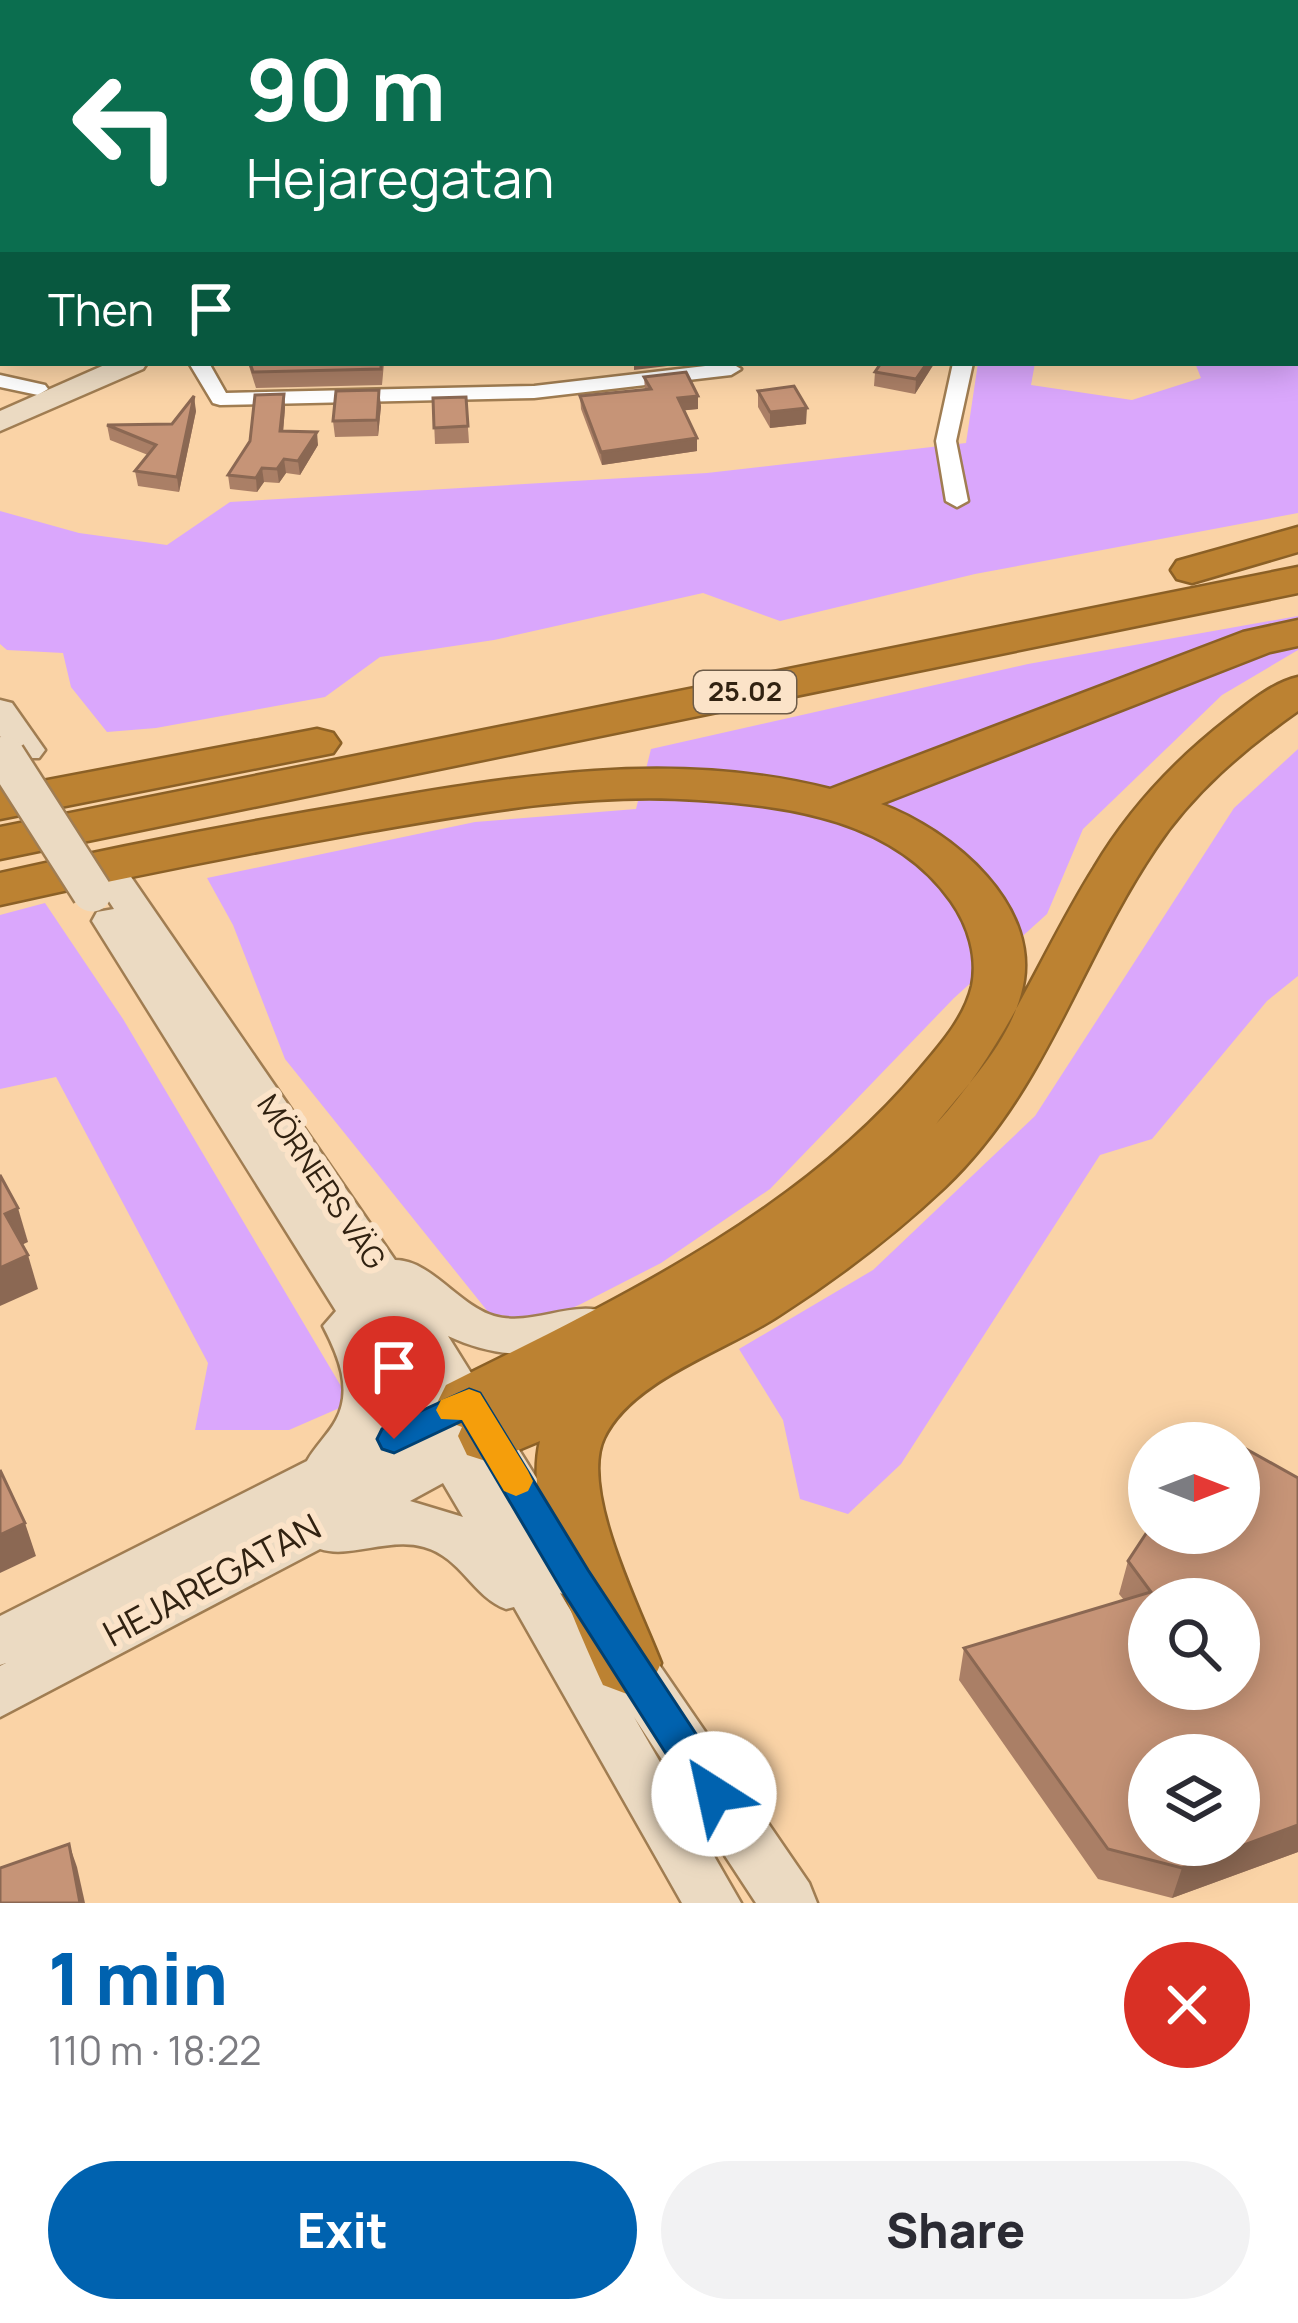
<!DOCTYPE html>
<html lang="en">
<head>
<meta charset="utf-8">
<style>
  :root { --surface:#fff; --page:#f2f2f3; --text:#2b2b33; --muted:#7c7c81; --accent:#0062af }
  body { margin:0; font-family:Manrope,sans-serif; background:var(--page); color:var(--text); height:100vh; display:flex; flex-direction:column; font-size:45px; white-space:nowrap }
  * { box-sizing:border-box; margin:0 }
  p { font-size:39px; color:var(--muted) }
  .icon { flex:none; width:66px; height:66px; fill:none; stroke:currentColor; stroke-width:2; stroke-linecap:round; stroke-linejoin:round }
  .map { position:relative; height:1903px; overflow:hidden }
  .panel { display:flex; flex-direction:column; background:var(--surface); flex:1 }
  .panel>* { flex:none }
  .guide { position:absolute; left:0px; top:0px; width:1299px; height:366px; box-shadow:0 6px 30px #0003; background:#0b6e4f; color:#fff; overflow:hidden }
  .needle { width:78px; rotate:90deg }
  .tools { position:absolute; left:1128px; top:1422px; display:grid; gap:24px }
  .tools a { display:grid; place-items:center; width:132px; height:132px; border-radius:50%; background:var(--surface); box-shadow:0 6px 30px #0003; font-size:60px }
  .pin { position:absolute; display:grid; place-items:center; width:102px; height:102px; color:#fff; margin:-123px -51px; border-radius:50% 50% 50% 0; rotate:-45deg; box-shadow:0 0 12px #0007 }
  .pin .icon { rotate:45deg }
  .me { position:absolute; width:132px; margin:-66px; rotate:325deg; stroke-linejoin:round; filter:drop-shadow(0 0 9px #0008) }
  .turn { display:flex; align-items:center; gap:42px; height:252px; padding:0 48px; font-size:54px }
  .turn .icon { width:156px; height:156px; stroke-width:2.5 }
  .turn b { display:block; font-size:84px; line-height:102px }
  .then { display:flex; align-items:center; height:114px; padding:0 48px; background:#0003; gap:24px; font-size:45px }
  .round { display:grid; place-items:center; flex:none; width:126px; height:126px; border-radius:63px; background:var(--page) }
  .summary { display:flex; align-items:center; justify-content:space-between; height:204px; padding:0 48px }
  h1 { font-size:72px; font-weight:800; line-height:90px; color:var(--accent) }
  .cta { display:flex; gap:24px; margin-top:auto; padding:24px 48px }
  .cta a { flex:1; height:138px; border-radius:72px; background:var(--accent); color:#fff; font-size:48px; font-weight:800; line-height:138px; text-align:center }
  .cta a+a { background:var(--page); color:var(--text) }
  .map>svg:first-child { display:block }
  .green { fill:#daa7fc }
  .lines { fill:none; stroke-linecap:round; stroke-linejoin:round }
  .street-casing { stroke:#a07d52; stroke-width:5 }
  .secondary-casing { stroke:#a07d52; stroke-width:5 }
  .highway-casing { stroke:#8b6026; stroke-width:5 }
  .street { fill:#fff; fill-rule:evenodd }
  .secondary { fill:#ebdac2; fill-rule:evenodd }
  .highway { fill:#bc8232; fill-rule:evenodd }
  .rail { stroke:#866d50; stroke-width:6; stroke-dasharray:3 8; stroke-linecap:butt }
  .secondary-bridge-casing { stroke:#a07d52; stroke-width:44; stroke-linecap:butt }
  .secondary-bridge { stroke:#ebdac2; stroke-width:39 }
  .wall { fill:#aa7f66 }
  .shaded-wall { fill:#8b6853 }
  .building { fill:#c69477; stroke:#8b6853; stroke-width:3; fill-rule:evenodd }
  .route { fill:#0062af; stroke:#004072; stroke-width:3 }
  .slow { fill:#f59e0b }
  .labels { text-anchor:middle; stroke-width:12; stroke-linejoin:round; paint-order:stroke }
  .shield { fill:#fbe3c8; stroke:#6e5c48; stroke-width:3 }
  .shield-label { font-size:27px; font-weight:bold; fill:#312211 }
  .street-label { font-size:30px; fill:#312211; stroke:#fbe3c8 }
  .near-street-label { font-size:36px; fill:#312211; stroke:#fbe3c8 }
</style>
</head>
<body>
<div class="map">
<svg width="1298" height="1903" viewBox="0 0 1298 1903">
  <rect width="100%" height="100%" fill="#fad3a6"/>
  <g class="green">
    <polygon points="1298,205 1298,513 975,574 780,621 703,593 494,640 380,657 325,697 156,728 107,732 71,687 63,653 7,650 0,644 0,511 79,533 167,545 230,502 707,473 966,443 978,363 1035,363 1031,385 1132,400 1201,378 1195,363 1296,363"/>
    <polygon points="1298,616 1298,650 1222,695 1083,829 1047,914 954,998 770,1189 661,1263 581,1304 541,1322 489,1313 285,1059 233,925 207,878 475,822 636,809 651,749 1028,664"/>
    <polygon points="1298,749 1298,976 1267,1001 1152,1139 1100,1155 901,1464 848,1514 800,1499 783,1420 739,1349 873,1270 1035,1116 1234,808"/>
    <polygon points="45,903 123,1019 351,1403 289,1430 195,1430 208,1363 56,1077 0,1089 0,915"/>
  </g>
  <g class="lines">
    <g class="street-casing">
      <g id="street">
        <polygon points="630,0 651,0 653,3 632,3"/>
        <rect x="0" y="99" width="3" height="10"/>
        <polygon points="0,222 3,222 0,233"/>
        <polygon points="189,363 209,363 226,393 534,386 731,363 741,369 731,375 534,398 220,405 213,403"/>
        <polygon points="953,363 973,363 956,441 968,501 957,507 946,501 936,441"/>
        <polygon points="0,375 45,385 48,389 38,395 0,387"/>
      </g>
    </g>
    <g class="secondary-casing">
      <g id="secondary">
        <polygon points="533,0 563,0 565,3 535,3"/>
        <polygon points="1050,0 1078,0 1048,3"/>
        <polygon points="109,363 147,363 143,369 0,431 0,411"/>
        <polygon points="0,700 12,703 45,750 39,758 15,758 0,736"/>
        <path d="M116,871L129,874L395,1260C431,1260 458,1305 494,1316C532,1327 571,1300 606,1312L613,1325L606,1338C549,1357 504,1362 448,1336L597,1575L590,1591L572,1597L560,1593L591,1644L598,1628L616,1622L634,1628L809,1883L817,1903H756L634,1717L741,1903H682L514,1607L506,1609C473,1597 461,1557 424,1547C389,1537 349,1559 320,1549L0,1717V1666L6,1663L0,1665V1616L307,1461C315,1446 328,1435 336,1420C353,1389 338,1355 323,1326L336,1311L92,921L97,912L114,909L97,883L103,874ZM390,1397L401,1414L383,1423ZM443,1483L463,1517L410,1501Z"/>
      </g>
    </g>
    <g class="highway-casing">
      <g id="highway">
        <polygon points="1298,527 1298,552 1192,583 1177,579 1171,570 1177,561"/>
        <polygon points="1298,567 1298,593 0,859 0,827"/>
        <path d="M1298,620V646L1270,652L881,804C951,830 1046,907 1021,994C1008,1044 967,1085 936,1124C1006,1049 1040,954 1094,868C1129,809 1174,761 1228,719C1250,702 1272,683 1298,677V711C1244,749 1192,793 1155,849C1079,962 1047,1089 945,1187C894,1235 839,1277 780,1315C726,1351 632,1379 604,1438C579,1490 641,1611 661,1663L651,1685L627,1694L603,1685C574,1620 523,1511 540,1441L489,1462L467,1455L458,1436L462,1427L446,1421L437,1403L446,1385C614,1301 796,1216 919,1070C940,1045 964,1019 972,986C978,956 968,925 951,901C894,820 790,806 699,800C587,792 475,813 365,832C243,854 121,878 0,905V873C119,846 239,823 359,803C513,776 675,749 830,789L1243,632Z"/>
        <polygon points="317,729 333,733 340,743 333,753 0,819 0,789"/>
      </g>
    </g>
    <use href="#street" class="street"/>
    <use href="#secondary" class="secondary"/>
    <use href="#highway" class="highway"/>
    <polyline class="rail" points="136,3 141,0"/>
    <g class="secondary-bridge-casing">
      <polyline id="secondary-bridge" points="5,756 92,892"/>
    </g>
    <use href="#secondary-bridge" class="secondary-bridge"/>
  </g>
  <g class="wall">
    <polygon points="248,363 384,363 382,385 256,388"/>
    <polygon points="881,363 934,363 915,394 874,386 875,372"/>
    <polygon points="644,377 698,396 698,409 684,410 697,438 697,451 602,465 581,409 580,396 645,390"/>
    <polygon points="758,391 806,424 770,428 758,407"/>
    <polygon points="284,394 285,408 283,431 318,445 300,475 286,473 279,483 264,482 257,492 230,489 228,475"/>
    <polygon points="466,397 469,443 435,444 433,398"/>
    <polygon points="381,406 378,436 335,437 333,421"/>
    <polygon points="196,411 179,492 138,486 135,471 148,455 110,440 107,425 172,424"/>
    <polygon points="1298,1478 1298,1852 1172,1898 1098,1879 959,1680 964,1648 1124,1600 1119,1594 1128,1561"/>
  </g>
  <g class="shaded-wall">
    <polygon points="634,363 676,363 676,365 634,370"/>
    <polygon points="927,363 934,364 915,394 916,379"/>
    <polygon points="379,390 381,406 378,436 377,420"/>
    <polygon points="284,394 285,408 282,445 280,431"/>
    <polygon points="194,396 196,411 179,492 177,477"/>
    <polygon points="698,396 698,409 678,411 678,398"/>
    <polygon points="807,408 806,424 770,428 770,412"/>
    <polygon points="317,432 318,445 300,475 298,461"/>
    <polygon points="697,438 697,451 602,465 601,452"/>
    <polygon points="284,459 286,473 279,483 277,469"/>
    <polygon points="262,468 264,482 257,492 256,478"/>
    <polygon points="18,1208 28,1242 15,1248 5,1214"/>
    <polygon points="28,1255 38,1289 0,1306 0,1268"/>
    <polygon points="25,1523 36,1556 0,1573 0,1535"/>
    <polygon points="1298,1825 1298,1852 1172,1898 1182,1868"/>
    <polygon points="69,1844 77,1867 85,1903 80,1903"/>
  </g>
  <g class="building">
    <polygon points="3,133 3,152 0,150 0,134"/>
    <polygon points="250,363 381,363 381,369 253,372"/>
    <polygon points="881,363 927,363 916,379 875,372"/>
    <polygon points="686,372 698,396 678,398 697,438 601,452 580,396 651,389 644,377"/>
    <polygon points="794,386 807,408 770,412 758,391"/>
    <polygon points="379,390 377,420 333,421 336,391"/>
    <polygon points="284,394 280,431 317,432 298,461 284,459 277,469 262,468 256,478 228,475 250,441 255,395"/>
    <polygon points="194,396 177,477 135,471 156,445 107,425 172,424"/>
    <polygon points="466,397 468,426 434,428 433,398"/>
    <polygon points="0,1175 18,1208 5,1214 28,1255 0,1268"/>
    <polygon points="1213,1431 1235,1443 1205,1443"/>
    <path d="M1239,1445L1298,1478V1825L1182,1868L1108,1849L964,1648L1151,1592L1128,1561L1149,1529V1533H1239ZM1149,1599H1239V1689H1149ZM1149,1755H1239V1845H1149Z"/>
    <polygon points="0,1470 25,1523 0,1535"/>
    <polygon points="69,1844 80,1903 0,1903 0,1868"/>
  </g>
  <polygon class="route" points="469,1389 480,1393 588,1570 727,1781 733,1794 727,1807 714,1812 700,1807 563,1592 462,1421 394,1453 382,1449 377,1439 382,1429"/>
  <polygon class="slow" points="469,1389 480,1393 528,1471 533,1481 528,1491 516,1496 504,1491 462,1420 441,1419 436,1410 441,1400"/>
  <g class="labels">
    <rect class="shield" x="694" y="671" width="102" height="42" rx="9"/>
    <g class="shield-label">
      <text x="745" y="701">25.02</text>
    </g>
    <g class="street-label">
      <text transform="translate(321 1182) rotate(56)" y="10">MÖRNERS VÄG</text>
    </g>
    <g class="near-street-label">
      <text transform="translate(212 1580) rotate(-28)" y="13">HEJAREGATAN</text>
    </g>
  </g>
</svg>
<div class="tools">
<a><svg class="needle" viewBox="-14 -14 28 28"><path d="M0-13l5 13h-10z" fill="#e53935"/><path d="M0 13l5-13h-10z" fill="#7c7c81"/></svg></a>
<a><svg class="icon" aria-label="search" viewBox="0 0 24 24"><circle cx="10" cy="10" r="6"/><path d="M15 15l6 6"/></svg></a>
<a><svg class="icon" aria-label="layers" viewBox="0 0 24 24"><path d="M12 4l9 5-9 5-9-5zM3 14l9 5 9-5"/></svg></a>
</div>
<div class="pin" style="left:394px;top:1439px;background:#d93025"><svg class="icon" aria-label="arrive" viewBox="0 0 24 24"><path d="M6 21V4h12l-3 4 3 4H6"/></svg></div>
<svg class="me" style="left:714px;top:1794px" viewBox="-20 -20 40 40"><circle r="19" fill="#fff"/><path d="M0-13L10 11 0 6-10 11z" fill="#0062af"/></svg>
<div class="guide">
<div class="turn"><svg class="icon" aria-label="left" viewBox="0 0 24 24"><path d="M17 20v-9H6M10 6l-5 5 5 5"/></svg><div><b>90 m</b>Hejaregatan</div></div>
<div class="then">Then<svg class="icon" aria-label="arrive" viewBox="0 0 24 24"><path d="M6 21V4h12l-3 4 3 4H6"/></svg></div>
</div>
</div>
<section class="panel">
<div class="summary"><div><h1>1 min</h1><p>110 m · 18:22</p></div><a class="round" style="background:#d93025;color:#fff"><svg class="icon" aria-label="close" viewBox="0 0 24 24"><path d="M6 6l12 12M18 6L6 18"/></svg></a></div>
<div class="cta"><a>Exit</a><a>Share</a></div>
</section>
</body>
</html>
